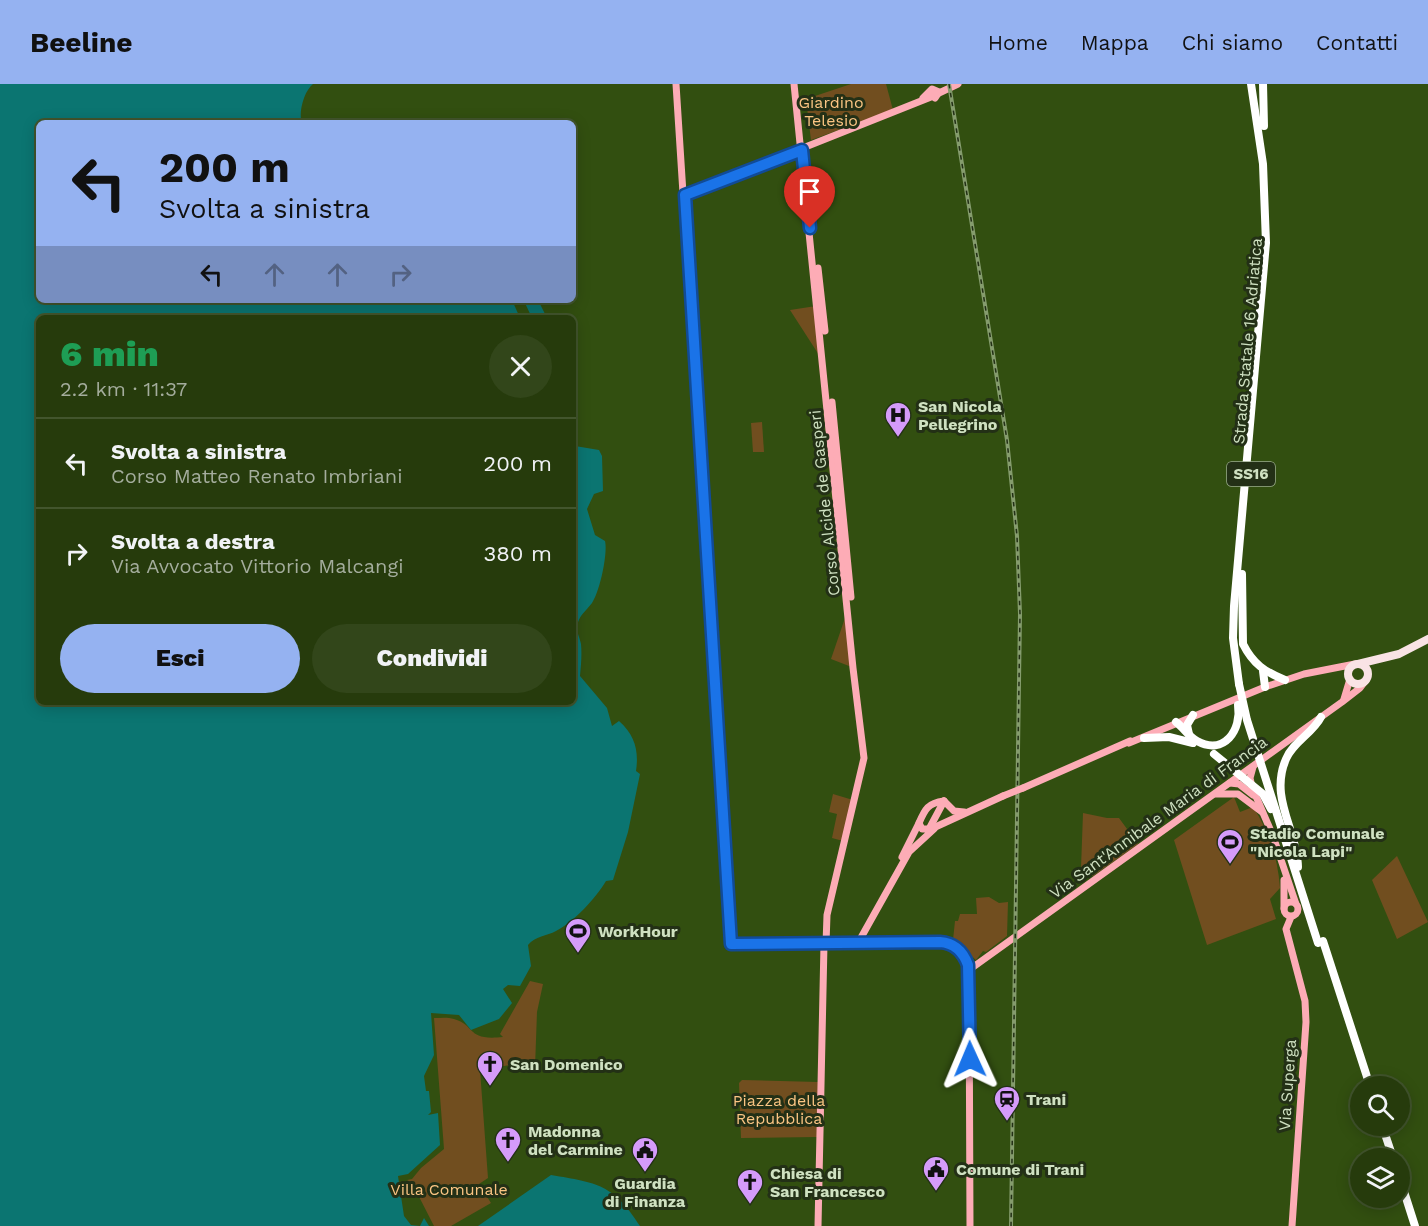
<!DOCTYPE html>
<html lang="it">
<head>
<meta charset="utf-8">
<style>
  :root { --surface:#263b0c; --page:#32461a; --text:#f1f3f6; --muted:#a4ad9d; --line:#42552d; --accent:#95b2f1 }
  body { margin:0; font-family:"Work Sans",sans-serif; background:var(--page); color:var(--text); height:100vh; display:flex; flex-direction:column; font-size:22px; white-space:nowrap }
  * { box-sizing:border-box; margin:0 }
  p { font-size:20px; color:var(--muted) }
  .icon { flex:none; width:33px; height:33px; fill:none; stroke:currentColor; stroke-width:2; stroke-linecap:round; stroke-linejoin:round }
  .map { position:relative; flex:1; overflow:hidden }
  .sheet { position:absolute; left:36px; top:231px; width:540px; height:390px; display:flex; flex-direction:column; background:var(--surface); border-radius:9px; box-shadow:0 3px 15px #0003,0 0 0 2px var(--line) }
  .sheet>* { flex:none }
  .guide { position:absolute; left:36px; top:36px; width:540px; height:183px; border-radius:9px; box-shadow:0 3px 15px #0003,0 0 0 2px var(--line); background:#95b2f1; color:#111; overflow:hidden }
  .buttons { position:absolute; left:1350px; top:992px; display:grid; gap:12px }
  .buttons a { display:grid; place-items:center; width:60px; height:60px; border-radius:50%; background:var(--surface); box-shadow:0 3px 15px #0003,0 0 0 2px var(--line); font-size:30px }
  .pin { position:absolute; display:grid; place-items:center; width:51px; height:51px; color:#fff; margin:-62px -26px; border-radius:50% 50% 50% 0; rotate:-45deg; box-shadow:0 0 6px #0007 }
  .pin .icon { rotate:45deg }
  .me { position:absolute; width:66px; margin:-33px; rotate:359deg; stroke-linejoin:round; filter:drop-shadow(0 0 4px #0008) }
  .turn { display:flex; align-items:center; gap:21px; height:126px; padding:0 24px; font-size:27px }
  .turn .icon { width:78px; height:78px; stroke-width:2.5 }
  .turn b { display:block; font-size:42px; line-height:51px }
  .lanes { display:flex; align-items:center; height:57px; padding:0 24px; background:#0003; justify-content:center; gap:30px; direction:ltr }
  .lanes .off { opacity:.35 }
  .round { display:grid; place-items:center; flex:none; width:63px; height:63px; border-radius:32px; background:var(--page) }
  .head { display:flex; align-items:center; justify-content:space-between; height:102px; padding:0 24px }
  h1 { font-size:36px; font-weight:800; line-height:45px; color:#1e9e55 }
  .button { display:flex; gap:12px; margin-top:auto; padding:12px 24px }
  .button a { flex:1; height:69px; border-radius:36px; background:var(--accent); color:#111; font-size:24px; font-weight:800; line-height:69px; text-align:center }
  .button a+a { background:var(--page); color:var(--text) }
  ul { padding:0; list-style:none }
  li { display:flex; align-items:center; gap:18px; height:90px; padding:0 24px; border-top:2px solid var(--line) }
  li div { flex:1 }
  li b { display:block; font-size:22px }
  li em { font-style:normal }
  header { display:flex; align-items:center; gap:36px; box-sizing:border-box; height:84px; padding:0 30px; background:var(--accent); color:#111 }
  header strong { font-size:28px }
  nav { display:flex; gap:33px; margin-inline-start:auto; font-size:21px }
  .map>svg:first-child { display:block }
  .green { fill:#714e1f }
  .water { fill:#0b7571 }
  .lines { fill:none; stroke-linecap:round; stroke-linejoin:round }
  .secondary { stroke:#fdacb6; stroke-width:7 }
  .primary { stroke:#f9e3e5; stroke-width:8 }
  .highway { stroke:#fff; stroke-width:8 }
  .rail-casing { stroke:#859c6d; stroke-width:4 }
  .rail { stroke:#233016; stroke-width:1.5; stroke-dasharray:4.5; stroke-linecap:butt }
  .secondary-bridge { stroke:#fdacb6; stroke-width:7 }
  .highway-bridge { stroke:#fff; stroke-width:8 }
  .route-casing { stroke:#114b97; stroke-width:15 }
  .route { stroke:#1a73e8; stroke-width:10 }
  .labels { text-anchor:middle; stroke-width:6; stroke-linejoin:round; paint-order:stroke }
  .shield { fill:#233016; stroke:#9bac8e; stroke-width:1.5 }
  .shield-label { font-size:15px; font-weight:bold; fill:#cfe1c1 }
  .park-label { font-size:16px; fill:#fbc583; stroke:#233016 }
  .street-label { font-size:16px; fill:#cfe1c1; stroke:#233016 }
  .poi-label { font-size:16px; font-weight:bold; fill:#cfe1c1; stroke:#233016; text-anchor:start }
</style>
</head>
<body>
<header>
<strong>Beeline</strong>
<nav><a>Home</a><a>Mappa</a><a>Chi siamo</a><a>Contatti</a></nav>
</header>
<div class="map">
<svg width="1428" height="1142" viewBox="0 0 1428 1142">
  <rect width="100%" height="100%" fill="#324f10"/>
  <g class="green">
    <polygon points="851,0 886,0 893,26 811,56 806,15"/>
    <polygon points="816,222 819,271 790,226"/>
    <polygon points="762,338 764,368 753,368 751,339"/>
    <polygon points="845,534 851,582 849,582 831,575"/>
    <polygon points="833,710 853,716 843,757 832,754 837,730 829,728"/>
    <path d="M1234,713L1240,728L1253,723C1269,747 1278,775 1280,804L1270,815L1276,835L1207,861L1174,756Z"/>
    <polygon points="1083,729 1107,734 1119,734 1138,760 1093,792 1090,792 1090,785 1081,784"/>
    <polygon points="1397,772 1428,838 1397,855 1372,796"/>
    <polygon points="989,813 999,819 1008,818 1007,852 986,868 983,867 976,876 953,856 955,837 958,837 960,830 977,830 976,814"/>
    <path d="M530,897L543,900L537,928L535,984L523,979L480,986L488,1094L479,1100L491,1119L451,1142H434L412,1099L407,1096L412,1095L421,1084L444,1065L434,934C440,934 448,933 454,935C477,942 466,957 503,953L500,950Z"/>
    <polygon points="742,996 818,998 817,1053 741,1054 739,999"/>
  </g>
  <g class="water">
    <path d="M0,0H313C304,7 298,29 302,39H39V216H512L520,234H39V618H573V343L575,362L599,366L602,372L603,407L594,410L587,425L595,451L605,457C608,469 600,507 592,519C586,527 579,531 577,542C576,547 580,554 581,560C582,571 581,581 580,592L607,624L612,642L619,637C635,651 639,667 636,687L640,690L628,748L613,796L606,797C595,815 575,837 556,847C547,852 535,852 528,861L531,882L520,902L508,901L503,905L512,919L499,935L471,946L459,931L431,929L434,971L424,992L426,1007H429L431,1028L428,1031L438,1029L440,1061L408,1090L398,1092L404,1132L411,1141L420,1142L424,1134L429,1142H0Z"/>
    <polygon points="531,216 538,216 547,234 532,234 525,219"/>
    <path d="M551,1091C598,1099 613,1100 640,1142H478Z"/>
  </g>
  <g class="lines">
    <g class="secondary">
      <path d="M676,0L731,860L940,858C956,860 967,870 969,886L970,1142"/>
      <polyline points="794,0 853,584 864,674 827,831 826,860"/>
      <polyline points="939,9 958,0"/>
      <polyline points="923,14 932,5 939,8 935,14 930,10"/>
      <polyline points="685,111 931,13"/>
      <polyline points="818,184 825,247"/>
      <polyline points="832,318 851,513"/>
      <polyline points="1344,615 1350,595"/>
      <polyline points="1129,659 1265,603 1304,590 1355,580"/>
      <polyline points="1253,683 1250,694 1252,703 1273,752 1296,820"/>
      <polyline points="1230,699 1239,700 1253,711"/>
      <polyline points="1023,704 1130,657"/>
      <polyline points="1216,710 1238,710 1262,728"/>
      <polyline points="944,717 954,727 964,728"/>
      <path d="M928,745H922L919,739C925,725 928,719 944,717"/>
      <polyline points="931,745 1003,712"/>
      <polyline points="928,747 944,717"/>
      <polyline points="902,773 919,739"/>
      <circle cx="1291" cy="825" r="7"/>
      <polyline points="1284,824 1284,796"/>
      <polyline points="1291,833 1286,845 1305,917 1306,938 1292,1142"/>
      <polyline points="858,859 909,768 934,745"/>
      <polyline points="969,886 1342,618 1360,604 1366,596"/>
      <polyline points="818,1142 824,860"/>
    </g>
    <g class="primary">
      <polyline points="1358,580 1399,570 1428,555"/>
      <circle cx="1358" cy="590" r="10"/>
    </g>
    <g class="highway">
      <polyline points="1263,0 1264,42"/>
      <path d="M1242,490L1243,560C1253,580 1265,588 1285,596"/>
      <polyline points="1263,587 1265,603"/>
      <polyline points="1239,600 1233,554 1234,522 1266,159 1263,80 1251,0"/>
      <path d="M1176,638C1184,644 1188,652 1197,657C1224,672 1242,646 1238,621"/>
      <polyline points="1189,650 1187,641 1193,631"/>
      <polyline points="1144,654 1169,653 1193,659"/>
      <path d="M1298,783C1297,745 1269,714 1286,675C1293,658 1313,649 1321,633"/>
      <polyline points="1323,857 1370,1002"/>
      <polyline points="1382,1041 1393,1074"/>
      <polyline points="1400,1095 1415,1142"/>
    </g>
    <g class="rail-casing">
      <polyline id="rail" points="949,0 1007,356 1017,452 1020,530 1011,1142"/>
    </g>
    <use href="#rail" class="rail"/>
    <polyline class="secondary-bridge" points="1003,712 1023,704"/>
    <g class="highway-bridge">
      <polyline points="1239,600 1247,636 1318,859"/>
      <polyline points="1214,670 1263,710 1271,725"/>
    </g>
  </g>
  <g class="lines">
    <g class="route-casing">
      <path id="route" d="M810,144L802,66L685,111L731,860L940,858C954,859 963,867 968,881L970,975"/>
    </g>
    <use href="#route" class="route"/>
  </g>
  <defs>
    <g id="hospital-pin" transform="scale(1.35)"><path d="M0 17L-7.5 6A9.5 9.5 0 1 1 7.5 6Z" fill="#d59bfa" stroke="#233016"/><path d="M-5-5h3v3.5h4V-5h3V5h-3V1.5h-4V5h-3Z" fill="#111"/></g>
    <g id="stadium-pin" transform="scale(1.35)"><path d="M0 17L-7.5 6A9.5 9.5 0 1 1 7.5 6Z" fill="#d59bfa" stroke="#233016"/><path d="M0-5a6.5 5 0 1 0 0 10a6.5 5 0 1 0 0-10ZM-3.5-1.8h7v3.6h-7Z" fill="#111"/></g>
    <g id="church-pin" transform="scale(1.35)"><path d="M0 17L-7.5 6A9.5 9.5 0 1 1 7.5 6Z" fill="#d59bfa" stroke="#233016"/><path d="M-1.2-6h2.4v3.5h3.3v2.4h-3.3V6h-2.4V-.1h-3.3v-2.4h3.3Z" fill="#111"/></g>
    <g id="station-pin" transform="scale(1.35)"><path d="M0 17L-7.5 6A9.5 9.5 0 1 1 7.5 6Z" fill="#d59bfa" stroke="#233016"/><path d="M-3-6H3Q5-6 5-4V2Q5 4 3 4L4.5 6H3L1.5 4h-3L-3 6H-4.5L-3 4Q-5 4-5 2V-4Q-5-6-3-6ZM-3.5-4v3h7v-3ZM-3.5 1v1.5H-2V1ZM2 1v1.5H3.5V1Z" fill="#111"/></g>
    <g id="civic-pin" transform="scale(1.35)"><path d="M0 17L-7.5 6A9.5 9.5 0 1 1 7.5 6Z" fill="#d59bfa" stroke="#233016"/><path d="M-.6-6.5H3V-4.5H.6V-3L4-1V1h2V6H-6V1h2V-1L-.6-3ZM-1.2 2.5V6h2.4V2.5Z" fill="#111"/></g>
  </defs>
  <g fill-rule="evenodd">
    <use href="#hospital-pin" x="898" y="331"/>
    <use href="#stadium-pin" x="1230" y="758"/>
    <use href="#stadium-pin" x="578" y="847"/>
    <use href="#church-pin" x="490" y="980"/>
    <use href="#station-pin" x="1007" y="1015"/>
    <use href="#church-pin" x="508" y="1056"/>
    <use href="#civic-pin" x="645" y="1066"/>
    <use href="#civic-pin" x="936" y="1085"/>
    <use href="#church-pin" x="750" y="1098"/>
  </g>
  <g class="labels">
    <rect class="shield" x="1227" y="378" width="48" height="24" rx="4.5"/>
    <g class="shield-label">
      <text x="1251" y="395">SS16</text>
    </g>
    <g class="park-label">
      <text x="831" y="24">Giardino<tspan x="831" dy="18">Telesio</tspan></text>
      <text x="779" y="1022">Piazza della<tspan x="779" dy="18">Repubblica</tspan></text>
      <text x="449" y="1111">Villa Comunale</text>
    </g>
    <g class="street-label">
      <text transform="translate(1247 257) rotate(-85)" y="6">Strada Statale 16 Adriatica</text>
      <text transform="translate(824 419) rotate(-96)" y="6">Corso Alcide de Gasperi</text>
      <text transform="translate(1158 733) rotate(-36)" y="6">Via Sant'Annibale Maria di Francia</text>
      <text transform="translate(1287 1001) rotate(-86)" y="6">Via Superga</text>
    </g>
    <g class="poi-label">
      <text x="918" y="328">San Nicola<tspan x="918" dy="18">Pellegrino</tspan></text>
      <text x="1250" y="755">Stadio Comunale<tspan x="1250" dy="18">"Nicola Lapi"</tspan></text>
      <text x="598" y="853">WorkHour</text>
      <text x="510" y="986">San Domenico</text>
      <text x="1026" y="1021">Trani</text>
      <text x="528" y="1053">Madonna<tspan x="528" dy="18">del Carmine</tspan></text>
      <text x="956" y="1091">Comune di Trani</text>
      <text x="770" y="1095">Chiesa di<tspan x="770" dy="18">San Francesco</tspan></text>
      <text x="645" y="1105" text-anchor="middle">Guardia<tspan x="645" dy="18">di Finanza</tspan></text>
    </g>
  </g>
</svg>
<div class="buttons">
<a><svg class="icon" aria-label="search" viewBox="0 0 24 24"><circle cx="10" cy="10" r="6"/><path d="M15 15l6 6"/></svg></a>
<a><svg class="icon" aria-label="layers" viewBox="0 0 24 24"><path d="M12 4l9 5-9 5-9-5zM3 14l9 5 9-5"/></svg></a>
</div>
<div class="pin" style="left:810px;top:144px;background:#d93025"><svg class="icon" aria-label="arrive" viewBox="0 0 24 24"><path d="M6 21V4h12l-3 4 3 4H6"/></svg></div>
<svg class="me" style="left:970px;top:975px" viewBox="-20 -20 40 40"><path d="M0-17L14 15 0 8-14 15z" fill="#1a73e8" stroke="#fff" stroke-width="4"/></svg>
<div class="guide">
<div class="turn"><svg class="icon" aria-label="left" viewBox="0 0 24 24"><path d="M17 20v-9H6M10 6l-5 5 5 5"/></svg><div><b>200 m</b>Svolta a sinistra</div></div>
<div class="lanes"><svg class="icon" aria-label="left" viewBox="0 0 24 24"><path d="M17 20v-9H6M10 6l-5 5 5 5"/></svg><svg class="icon off" aria-label="ahead" viewBox="0 0 24 24"><path d="M12 20V5M6 11l6-6 6 6"/></svg><svg class="icon off" aria-label="ahead" viewBox="0 0 24 24"><path d="M12 20V5M6 11l6-6 6 6"/></svg><svg class="icon off" aria-label="right" viewBox="0 0 24 24"><path d="M7 20v-9h11M14 6l5 5-5 5"/></svg></div>
</div>
<section class="sheet">
<div class="head"><div><h1>6 min</h1><p>2.2 km · 11:37</p></div><a class="round"><svg class="icon" aria-label="close" viewBox="0 0 24 24"><path d="M6 6l12 12M18 6L6 18"/></svg></a></div>
<ul>
<li><svg class="icon" aria-label="left" viewBox="0 0 24 24"><path d="M17 20v-9H6M10 6l-5 5 5 5"/></svg><div><b>Svolta a sinistra</b><p>Corso Matteo Renato Imbriani</p></div><em>200 m</em></li>
<li><svg class="icon" aria-label="right" viewBox="0 0 24 24"><path d="M7 20v-9h11M14 6l5 5-5 5"/></svg><div><b>Svolta a destra</b><p>Via Avvocato Vittorio Malcangi</p></div><em>380 m</em></li>
</ul>
<div class="button"><a>Esci</a><a>Condividi</a></div>
</section>
</div>
</body>
</html>
